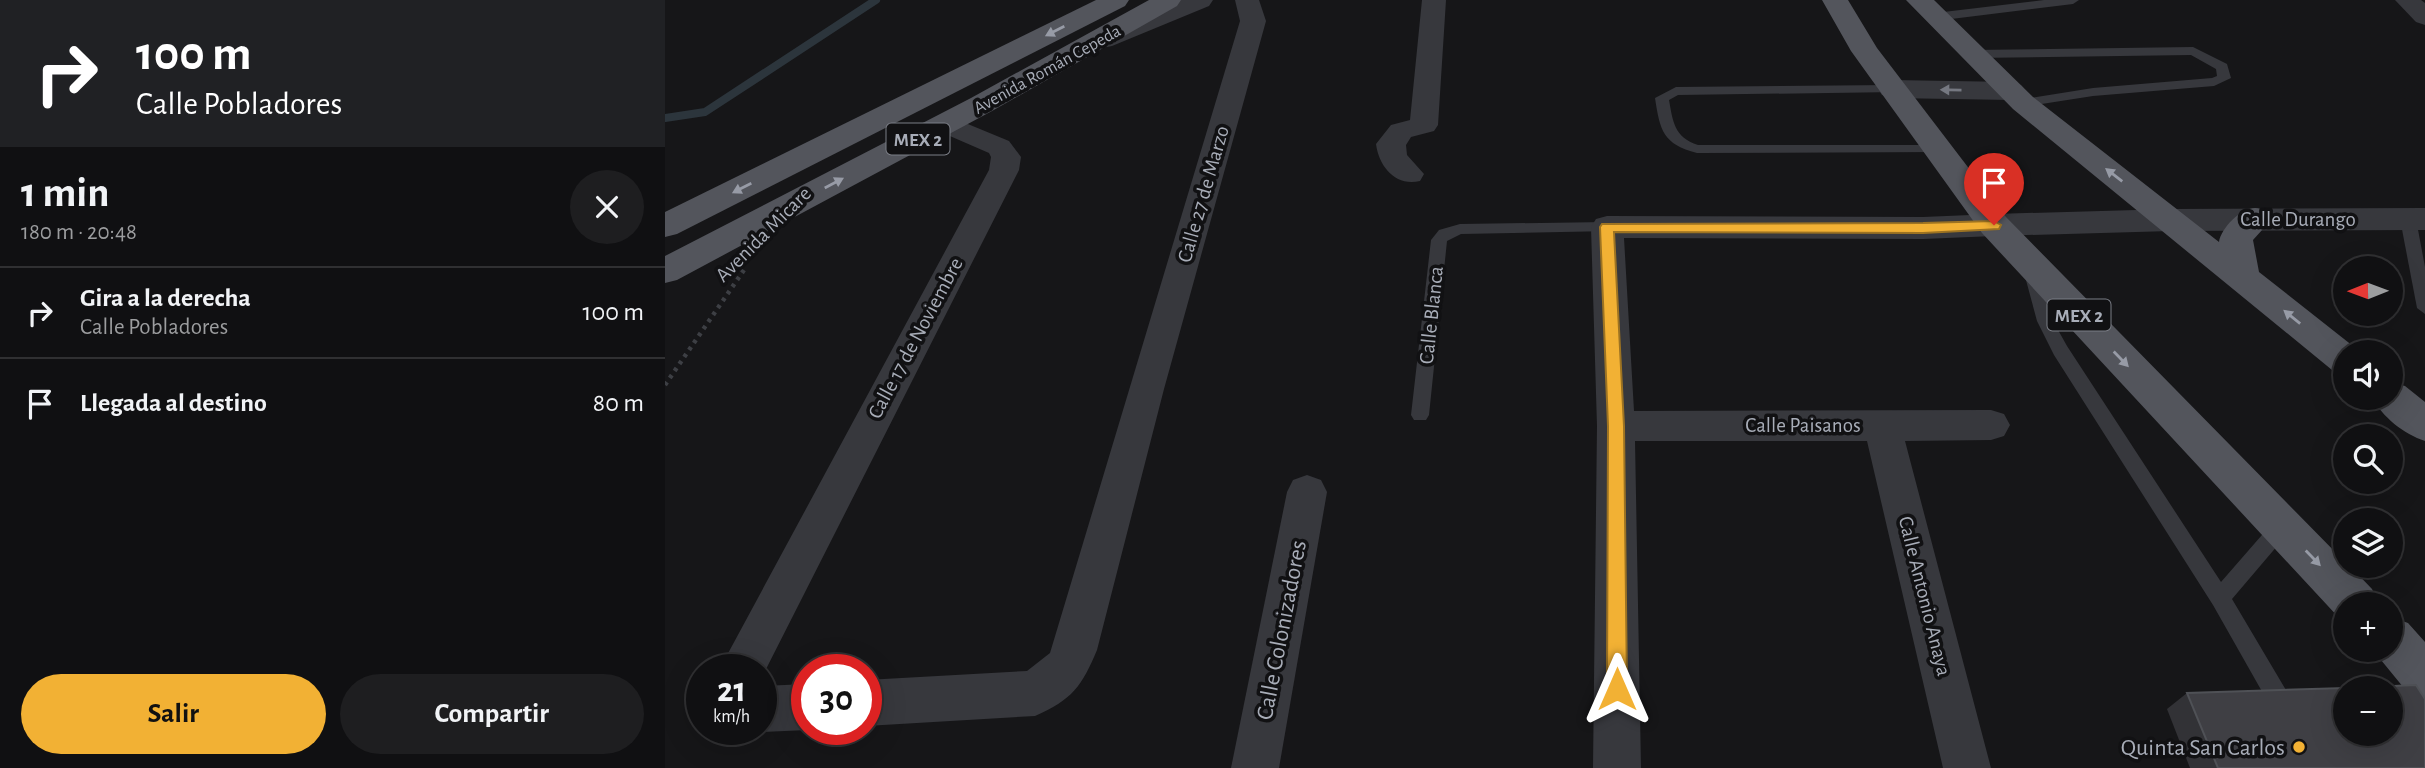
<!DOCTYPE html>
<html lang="es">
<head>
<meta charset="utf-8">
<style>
  :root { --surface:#101012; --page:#1e1e20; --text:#f1f3f6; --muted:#9c9d9f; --line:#303032; --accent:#f2b134 }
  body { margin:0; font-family:"Alegreya Sans",sans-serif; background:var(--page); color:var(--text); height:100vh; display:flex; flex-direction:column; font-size:26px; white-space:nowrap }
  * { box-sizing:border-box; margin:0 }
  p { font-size:23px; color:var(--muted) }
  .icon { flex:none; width:38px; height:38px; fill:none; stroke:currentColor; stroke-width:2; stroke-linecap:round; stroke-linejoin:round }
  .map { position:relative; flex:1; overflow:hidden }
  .panel { display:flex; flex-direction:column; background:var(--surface); width:665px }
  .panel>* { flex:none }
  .banner { background:#202124; color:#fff; overflow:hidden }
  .needle { width:46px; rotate:269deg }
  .fabs { position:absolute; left:1668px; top:256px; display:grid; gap:14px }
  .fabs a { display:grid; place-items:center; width:70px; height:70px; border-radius:50%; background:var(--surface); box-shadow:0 7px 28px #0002,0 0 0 2px var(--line); font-size:35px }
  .speed { position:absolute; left:21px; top:654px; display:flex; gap:14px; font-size:35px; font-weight:700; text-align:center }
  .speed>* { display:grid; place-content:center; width:91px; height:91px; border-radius:50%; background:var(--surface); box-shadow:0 7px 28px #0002,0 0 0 2px var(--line); line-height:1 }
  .speed small { font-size:18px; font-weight:400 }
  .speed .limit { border:10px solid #d22; background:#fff; color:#111 }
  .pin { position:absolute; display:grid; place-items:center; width:60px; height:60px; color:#fff; margin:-72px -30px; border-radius:50% 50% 50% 0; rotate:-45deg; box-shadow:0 0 7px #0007 }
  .pin .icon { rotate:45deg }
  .me { position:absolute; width:77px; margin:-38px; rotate:0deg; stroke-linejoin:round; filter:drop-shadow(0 0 5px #0008) }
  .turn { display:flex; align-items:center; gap:24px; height:147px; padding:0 21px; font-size:32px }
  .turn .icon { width:91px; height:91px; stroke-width:2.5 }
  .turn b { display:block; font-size:49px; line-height:60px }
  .round { display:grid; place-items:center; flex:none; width:74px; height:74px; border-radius:37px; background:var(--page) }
  .head { display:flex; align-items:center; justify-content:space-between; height:119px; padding:0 21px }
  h1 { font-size:42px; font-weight:600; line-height:52px }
  .primary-button { display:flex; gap:14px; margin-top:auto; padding:14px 21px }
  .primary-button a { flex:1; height:80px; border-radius:42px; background:var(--accent); color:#111; font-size:28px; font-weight:600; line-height:80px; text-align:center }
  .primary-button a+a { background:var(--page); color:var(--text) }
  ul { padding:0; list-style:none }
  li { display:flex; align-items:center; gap:21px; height:91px; padding:0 21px; border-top:2px solid var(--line) }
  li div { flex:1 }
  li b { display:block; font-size:26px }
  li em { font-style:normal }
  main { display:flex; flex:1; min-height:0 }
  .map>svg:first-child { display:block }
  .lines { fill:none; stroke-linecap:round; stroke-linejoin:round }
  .stream { stroke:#2c353c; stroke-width:8 }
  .path { stroke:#3d3f44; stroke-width:4.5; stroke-dasharray:3.5 5; stroke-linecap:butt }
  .service { fill:#37383d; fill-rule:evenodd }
  .minor { fill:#37383d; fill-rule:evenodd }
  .tertiary { fill:#37383d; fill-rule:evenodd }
  .primary { fill:#53555c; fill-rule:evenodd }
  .wall { fill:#323236 }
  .building { fill:#3f3f44; stroke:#4f5156; stroke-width:2 }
  .oneway { fill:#979ba6 }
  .oneway2 { fill:#757881 }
  .route { fill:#f2b134; stroke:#9d7322; stroke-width:2 }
  .poi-dot { fill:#f2b134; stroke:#111113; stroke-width:2.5 }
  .labels { text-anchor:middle; stroke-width:7; stroke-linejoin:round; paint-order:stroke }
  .far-street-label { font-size:18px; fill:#a8adb8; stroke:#111113 }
  .shield { fill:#111113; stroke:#7b7e86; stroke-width:2 }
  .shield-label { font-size:19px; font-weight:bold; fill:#a8adb8 }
  .street-label { font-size:21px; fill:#a8adb8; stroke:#111113 }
  .near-street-label { font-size:24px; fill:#a8adb8; stroke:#111113 }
  .near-poi-label { font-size:24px; fill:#a8adb8; stroke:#111113; text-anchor:end }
</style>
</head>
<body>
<main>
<section class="panel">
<div class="banner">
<div class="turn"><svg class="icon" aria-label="right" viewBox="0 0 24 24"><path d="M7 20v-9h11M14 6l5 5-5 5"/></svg><div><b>100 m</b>Calle Pobladores</div></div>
</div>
<div class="head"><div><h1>1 min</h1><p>180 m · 20:48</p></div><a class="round"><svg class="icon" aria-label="close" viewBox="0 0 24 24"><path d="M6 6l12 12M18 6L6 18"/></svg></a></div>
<ul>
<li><svg class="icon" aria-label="right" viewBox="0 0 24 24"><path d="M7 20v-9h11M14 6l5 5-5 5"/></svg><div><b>Gira a la derecha</b><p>Calle Pobladores</p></div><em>100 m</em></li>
<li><svg class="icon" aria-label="arrive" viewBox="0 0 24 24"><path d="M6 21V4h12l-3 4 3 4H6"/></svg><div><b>Llegada al destino</b></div><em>80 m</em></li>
</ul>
<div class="primary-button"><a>Salir</a><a>Compartir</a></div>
</section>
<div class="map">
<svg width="1760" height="768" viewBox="0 0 1760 768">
  <rect width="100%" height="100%" fill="#161618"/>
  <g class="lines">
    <polyline class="stream" points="0,118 40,112 211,0"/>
    <polyline class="path" points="0,385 81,267"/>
    <g class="service">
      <polygon points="1379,0 1414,0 1408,4 1270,21 1264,17 1270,13"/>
      <polygon points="1528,47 1562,64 1566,78 1549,86 1428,96 1358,107 1351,103 1353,100 1428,88 1547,78 1552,76 1551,69 1526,55 1306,58 1300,54 1306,50"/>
      <path d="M1227,85L1232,86V92L1013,95L1004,100C1008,122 1009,137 1033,145H1272L1277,146V152L1032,153C998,144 995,131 990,98L1011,87Z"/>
      <polygon points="1743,214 1751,219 1760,267 1760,314 1752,308 1735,219"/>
      <polygon points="942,222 947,223 950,227 947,231 796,234 782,241 764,415 761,420 749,420 746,415 766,240 774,230 795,224"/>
      <polygon points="1366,263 1374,269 1388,321 1402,346 1556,582 1610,520 1617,517 1624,520 1627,526 1624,532 1567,599 1628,702 1631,710 1628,718 1620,721 1612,718 1548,605 1389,355 1372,321 1358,269"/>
    </g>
    <g class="minor">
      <path d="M570,0H594L601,21L499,389L432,650C417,686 407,700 370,716L201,726V680L362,671L385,653L575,21Z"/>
      <path d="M757,0H781L773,125L769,131L746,137L741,145L742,155L759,174L755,181C731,187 714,167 711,144L726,125L745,120Z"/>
      <polygon points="1730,0 1756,0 1760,3 1760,25 1751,22"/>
      <polygon points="281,115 344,141 356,157 354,170 96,679 96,670 54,670 324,170 326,157 324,153 271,130 267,124 271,118"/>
      <polygon points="1329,214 1340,217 1345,225 1340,233 1329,236 1258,239 959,238 969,411 1326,410 1339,414 1345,425 1339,436 1326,440 1240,441 1326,768 1278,768 1202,441 970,441 976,768 928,768 932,426 926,227 931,219 942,216 1258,217"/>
      <polygon points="642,475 656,480 662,492 614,768 566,768 622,492 628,480"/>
      <polygon points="142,684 143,730 96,732 90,730 96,730 96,686"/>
    </g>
    <g class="tertiary">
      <polygon points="512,0 548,0 544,6 447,46 437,48 427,46 423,40 427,34"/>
      <polygon points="1227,80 1346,82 1356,85 1361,91 1356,97 1346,100 1227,98 1217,95 1213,89 1217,83"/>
      <polygon points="1760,208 1760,230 1506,231 1329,236 1317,233 1312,225 1317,217 1329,214 1506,209"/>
    </g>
    <g class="primary">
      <polygon points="431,0 464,0 460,6 12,234 0,237 0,212"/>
      <polygon points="484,0 516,0 512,6 327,111 12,280 0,283 0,256 306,98"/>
      <polygon points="1157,0 1183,0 1212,48 1341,217 1680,562 1680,565 1684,565 1707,589 1714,604 1680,604 1680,621 1675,619 1317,233 1186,51"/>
      <path d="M1241,0H1269L1368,97L1554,242C1556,228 1576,208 1590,208C1594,208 1598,210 1602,211L1607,219L1588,240L1594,272L1693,350L1694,352H1680V374L1667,370L1348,109Z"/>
      <path d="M1726,382L1740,386L1760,402V441C1739,434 1717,417 1707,397H1726Z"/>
      <polygon points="1726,617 1743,623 1760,642 1760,700 1743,693 1707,649 1726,649"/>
    </g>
  </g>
  <polygon class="wall" points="1522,693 1760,768 1525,768 1502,709"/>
  <polygon class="building" points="1751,685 1760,699 1760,768 1553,768 1522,693 1680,688 1680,733 1726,733 1726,688 1682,688"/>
  <defs><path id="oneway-solid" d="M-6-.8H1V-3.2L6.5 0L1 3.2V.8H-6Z" transform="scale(1.75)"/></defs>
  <g class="oneway">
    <use href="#oneway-solid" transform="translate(390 31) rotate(153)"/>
    <use href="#oneway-solid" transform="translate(1449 175) rotate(-142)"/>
    <use href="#oneway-solid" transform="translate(169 183) rotate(-28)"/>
    <use href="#oneway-solid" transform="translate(77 188) rotate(153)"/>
    <use href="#oneway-solid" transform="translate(1627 317) rotate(-141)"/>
    <use href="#oneway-solid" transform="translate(1456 359) rotate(46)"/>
    <use href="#oneway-solid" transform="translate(1648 558) rotate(46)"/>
  </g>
  <use class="oneway2" href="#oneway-solid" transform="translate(1286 90) rotate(-179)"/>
  <polygon class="route" points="1329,221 1336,225 1334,229 1258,233 949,232 959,426 962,689 959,696 952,699 945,696 942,689 943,426 935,227 937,224 1258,223"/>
  <circle class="poi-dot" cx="1634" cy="747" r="7"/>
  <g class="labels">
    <g class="far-street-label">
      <text transform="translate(382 69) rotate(-29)" y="6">Avenida Román Cepeda</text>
    </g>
    <g class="shield">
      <rect x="221.5" y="123.5" width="63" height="31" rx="5"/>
      <rect x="1382.5" y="299.5" width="63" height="31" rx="5"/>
    </g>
    <g class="shield-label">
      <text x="253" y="146">MEX 2</text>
      <text x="1414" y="322">MEX 2</text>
    </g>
    <g class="street-label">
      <text transform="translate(538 194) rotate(-74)" y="7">Calle 27 de Marzo</text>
      <text x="1633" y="226">Calle Durango</text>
      <text transform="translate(98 234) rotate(-45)" y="7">Avenida Micare</text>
      <text transform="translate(766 315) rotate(-84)" y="7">Calle Blanca</text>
      <text transform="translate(250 338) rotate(-62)" y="7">Calle 17 de Noviembre</text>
      <text x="1138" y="432">Calle Paisanos</text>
      <text transform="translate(1260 596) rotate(76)" y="7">Calle Antonio Anaya</text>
    </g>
    <g class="near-street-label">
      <text transform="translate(616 630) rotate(-79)" y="8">Calle Colonizadores</text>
    </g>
    <g class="near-poi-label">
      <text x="1620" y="755">Quinta San Carlos</text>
    </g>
  </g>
</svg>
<div class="fabs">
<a><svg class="needle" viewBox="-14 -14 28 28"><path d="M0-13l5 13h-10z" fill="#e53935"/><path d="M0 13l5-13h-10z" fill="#9c9d9f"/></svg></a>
<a><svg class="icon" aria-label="sound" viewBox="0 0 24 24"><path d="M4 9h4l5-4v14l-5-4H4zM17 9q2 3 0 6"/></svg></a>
<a><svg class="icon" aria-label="search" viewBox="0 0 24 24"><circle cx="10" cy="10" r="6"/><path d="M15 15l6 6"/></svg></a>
<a><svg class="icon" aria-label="layers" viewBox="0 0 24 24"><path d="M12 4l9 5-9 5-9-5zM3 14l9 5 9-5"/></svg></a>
<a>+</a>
<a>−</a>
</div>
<div class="speed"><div>21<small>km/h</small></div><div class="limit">30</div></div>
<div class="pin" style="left:1329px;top:225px;background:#d93025"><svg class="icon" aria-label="arrive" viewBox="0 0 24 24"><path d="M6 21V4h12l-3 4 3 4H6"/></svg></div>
<svg class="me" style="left:952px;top:689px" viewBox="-20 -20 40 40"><path d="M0-17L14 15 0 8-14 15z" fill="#f2b134" stroke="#fff" stroke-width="4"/></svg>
</div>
</main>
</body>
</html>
